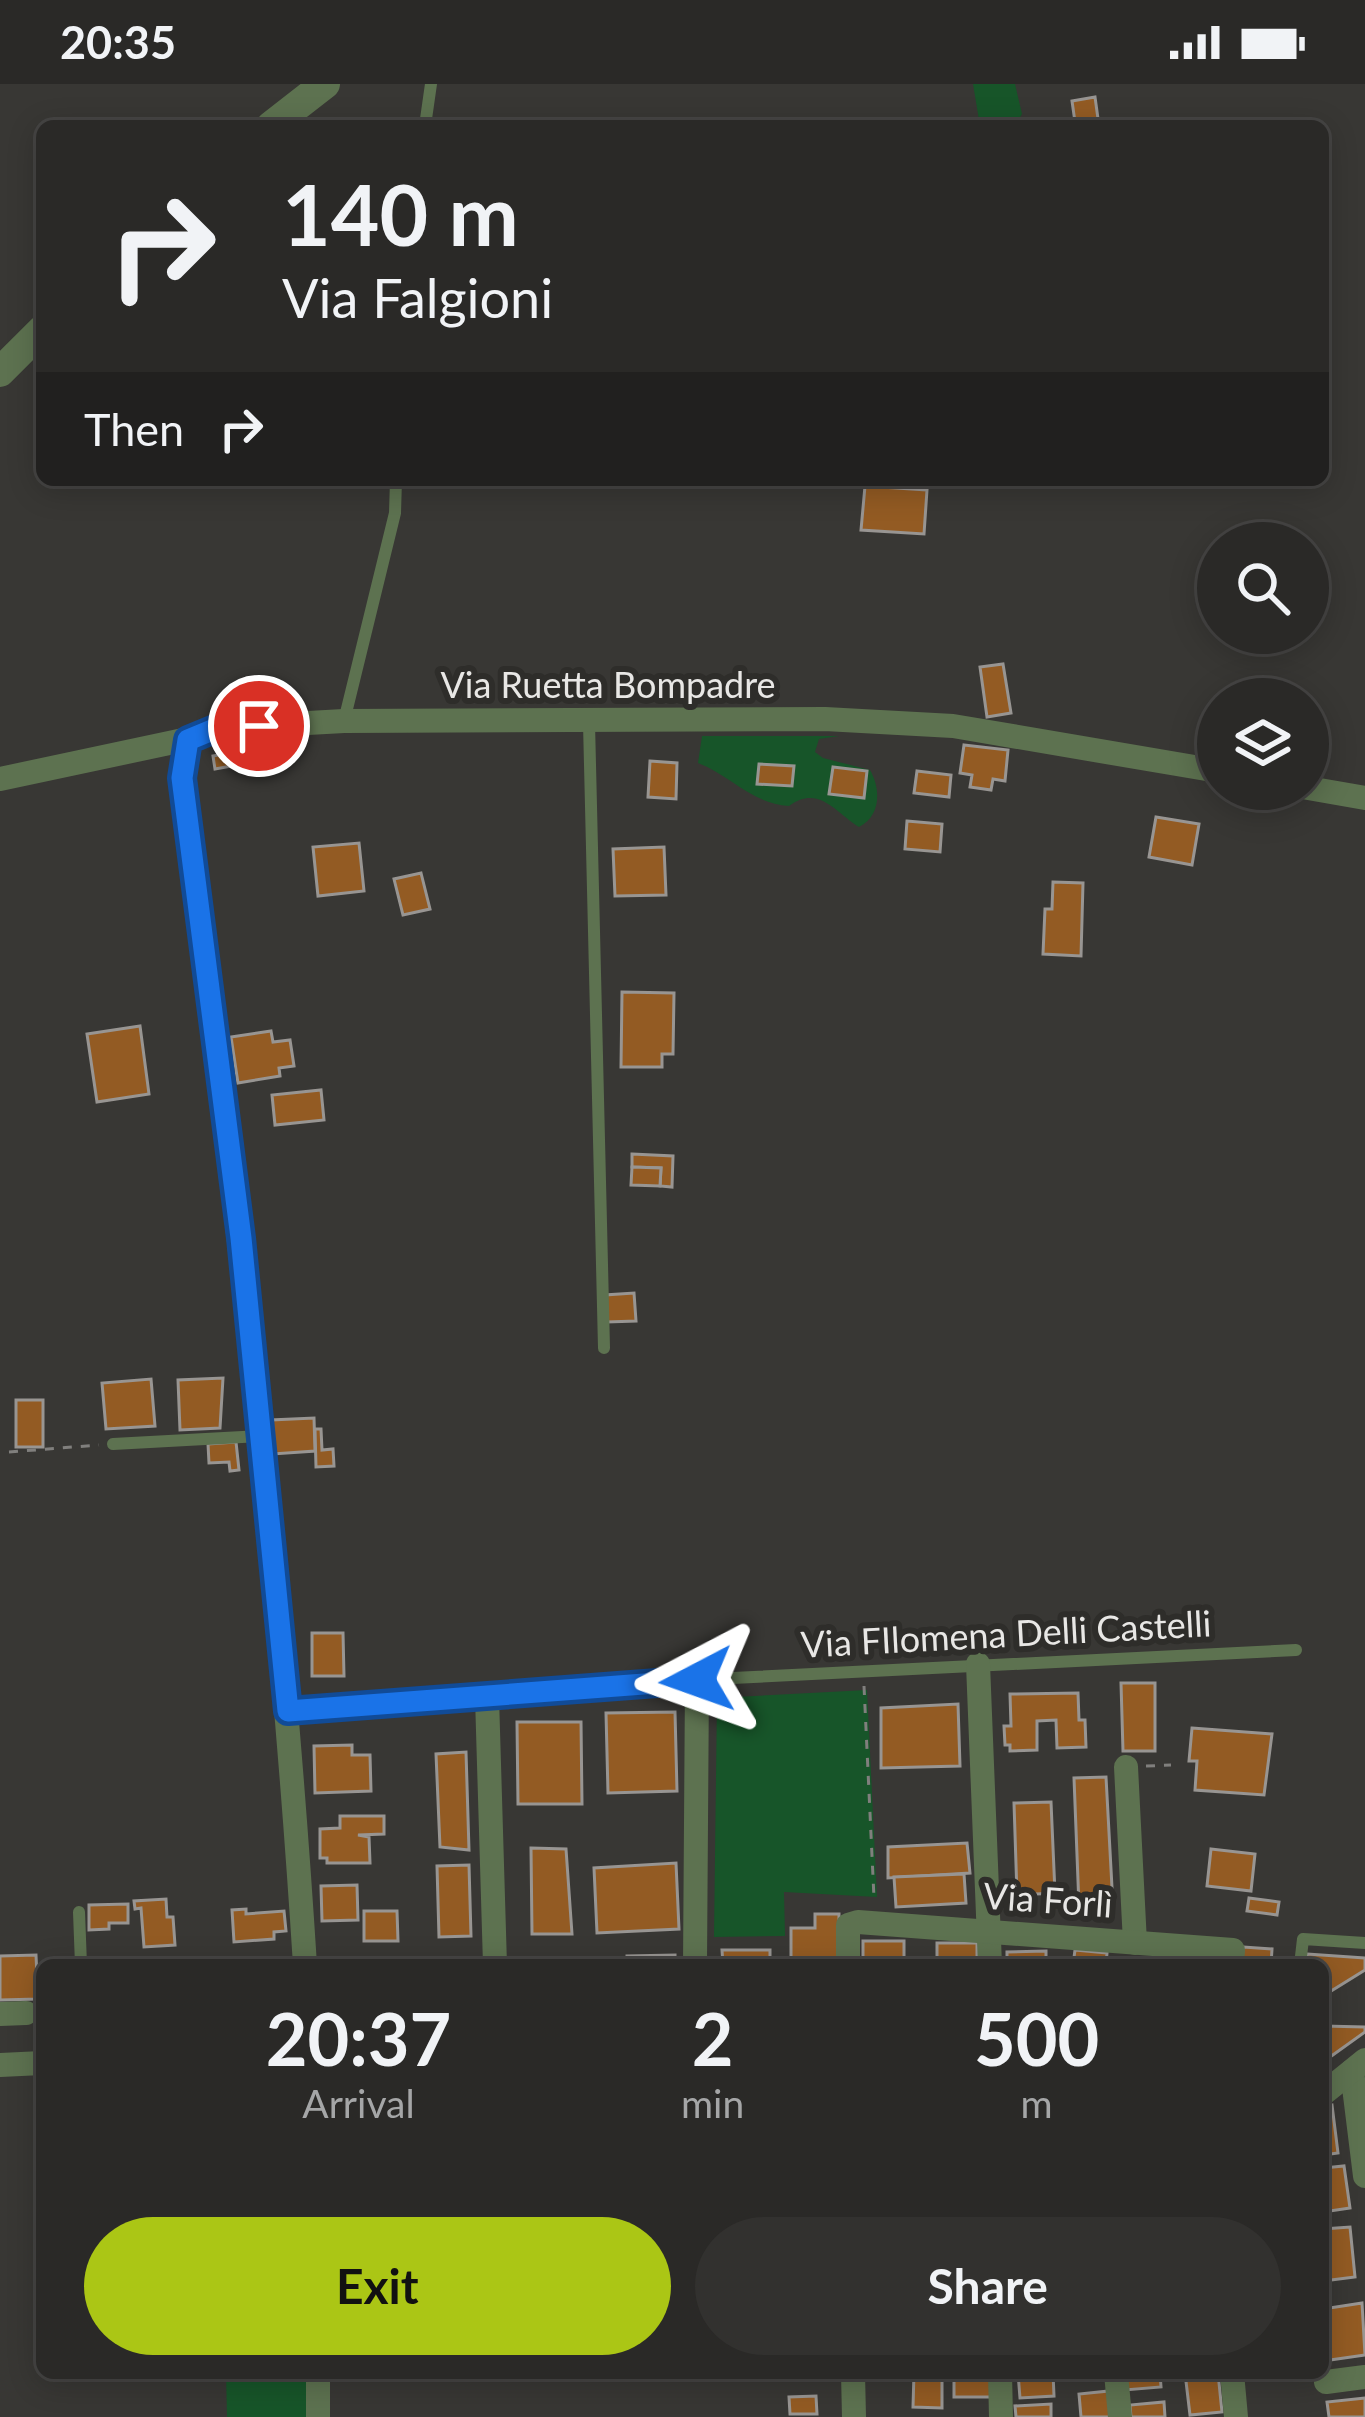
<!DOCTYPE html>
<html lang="en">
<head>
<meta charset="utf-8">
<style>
  :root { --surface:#2a2927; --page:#32312f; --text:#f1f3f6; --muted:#a5a6a7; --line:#464544; --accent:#abc615 }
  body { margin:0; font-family:Lato,sans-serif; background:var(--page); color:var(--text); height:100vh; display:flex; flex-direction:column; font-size:45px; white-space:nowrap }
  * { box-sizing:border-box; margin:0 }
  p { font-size:39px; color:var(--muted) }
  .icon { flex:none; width:66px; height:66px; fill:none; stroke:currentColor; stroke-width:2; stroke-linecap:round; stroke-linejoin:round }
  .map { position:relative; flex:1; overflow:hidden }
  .drawer { position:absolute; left:36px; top:1875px; width:1293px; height:420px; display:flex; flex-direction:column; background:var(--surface); border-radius:18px; box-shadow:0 6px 30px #0003,0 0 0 3px var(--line) }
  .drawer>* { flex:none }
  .guide { position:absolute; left:36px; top:36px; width:1293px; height:366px; border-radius:18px; box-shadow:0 6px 30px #0003,0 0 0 3px var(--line); background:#2a2927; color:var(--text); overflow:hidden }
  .fabs { position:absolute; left:1197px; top:438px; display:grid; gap:24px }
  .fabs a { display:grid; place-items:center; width:132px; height:132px; border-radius:50%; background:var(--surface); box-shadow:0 6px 30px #0003,0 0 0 3px var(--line); font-size:60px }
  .pin { position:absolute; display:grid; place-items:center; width:102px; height:102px; color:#fff; margin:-51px; border:6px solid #fff; border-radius:50%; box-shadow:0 3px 12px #0007 }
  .me { position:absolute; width:132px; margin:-66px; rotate:266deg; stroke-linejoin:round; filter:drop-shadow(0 0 9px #0008) }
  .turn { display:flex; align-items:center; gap:42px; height:252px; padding:0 48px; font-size:54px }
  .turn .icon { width:156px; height:156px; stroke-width:2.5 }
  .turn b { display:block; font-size:84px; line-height:102px }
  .then { display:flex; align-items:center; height:114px; padding:0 48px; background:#0003; gap:24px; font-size:45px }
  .eta { display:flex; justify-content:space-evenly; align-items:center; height:204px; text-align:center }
  .eta b { font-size:72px; font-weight:700; line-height:84px }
  .cta { display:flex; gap:24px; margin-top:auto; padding:24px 48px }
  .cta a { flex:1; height:138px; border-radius:72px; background:var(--accent); color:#111; font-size:48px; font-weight:700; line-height:138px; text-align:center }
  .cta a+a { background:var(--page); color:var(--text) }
  .status { display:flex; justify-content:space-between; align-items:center; height:84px; padding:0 60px; background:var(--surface); direction:ltr }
  .status svg { height:33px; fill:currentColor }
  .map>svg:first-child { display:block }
  .green { fill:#175529 }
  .building { fill:#935b23; stroke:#989592; stroke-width:3 }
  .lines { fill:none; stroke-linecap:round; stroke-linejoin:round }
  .path { stroke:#807f7d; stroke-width:3; stroke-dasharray:9 9; stroke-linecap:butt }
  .service { stroke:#5d7250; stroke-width:12 }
  .minor { stroke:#5d7250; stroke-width:24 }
  .tertiary { stroke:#5d7250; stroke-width:30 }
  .route-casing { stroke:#114b97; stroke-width:30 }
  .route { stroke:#1a73e8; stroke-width:21 }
  .labels { text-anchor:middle; stroke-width:12; stroke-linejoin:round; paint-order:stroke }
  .street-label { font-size:36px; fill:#e8e7e5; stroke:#2e2d2a }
</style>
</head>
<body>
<div class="status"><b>20:35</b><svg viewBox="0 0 49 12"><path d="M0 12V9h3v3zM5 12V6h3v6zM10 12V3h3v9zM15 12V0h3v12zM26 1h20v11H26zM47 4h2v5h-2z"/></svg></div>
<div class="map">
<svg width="1365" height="2333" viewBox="0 0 1365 2333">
  <rect width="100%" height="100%" fill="#383734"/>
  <g class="green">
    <polygon points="973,0 1015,0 1022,30 1019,35 980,42"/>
    <path d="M702,652H839L819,655L815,668L823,674L870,686C881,705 881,732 859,743C836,729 819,700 789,722C750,719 732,692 698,679Z"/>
    <polygon points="867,1606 877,1813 784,1808 785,1852 714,1853 717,1614"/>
    <polygon points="226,2289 306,2289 307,2333 227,2333"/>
  </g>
  <g class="building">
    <polygon points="1095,13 1099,42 1056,42 1075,38 1072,17"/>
    <polygon points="865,402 927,406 924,450 861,446"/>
    <polygon points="1003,580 1011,629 987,633 980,583"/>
    <polygon points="964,661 1008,666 1005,697 993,695 991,706 970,703 972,691 960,689"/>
    <polygon points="245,666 248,679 215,685 213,672"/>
    <polygon points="650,677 677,679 676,715 648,713"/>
    <polygon points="759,680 794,682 792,702 757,700"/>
    <polygon points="833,683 867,687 864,714 829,710"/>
    <polygon points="917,687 951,691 949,713 914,709"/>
    <polygon points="1156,733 1199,740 1192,781 1149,773"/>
    <polygon points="907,737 942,740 940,768 905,765"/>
    <polygon points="359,759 364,807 318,812 313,763"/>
    <polygon points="664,763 666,811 615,812 613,765"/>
    <polygon points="421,789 430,825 403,831 394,795"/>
    <polygon points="1053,798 1083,799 1081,872 1043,870 1045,825 1052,825"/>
    <polygon points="622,908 674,909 673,970 662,970 662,983 621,983"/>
    <polygon points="140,942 149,1010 97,1018 87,950"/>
    <polygon points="271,947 273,958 290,956 294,982 279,984 280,992 238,999 231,953"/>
    <polygon points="321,1006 324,1036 275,1041 272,1011"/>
    <polygon points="632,1070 673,1072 672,1103 660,1102 661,1084 632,1083"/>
    <polygon points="632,1083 661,1084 660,1102 631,1101"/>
    <polygon points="634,1209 636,1237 607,1238 605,1211"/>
    <polygon points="223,1294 220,1344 180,1346 178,1296"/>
    <polygon points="151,1295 155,1342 106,1345 102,1299"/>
    <rect x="16" y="1316" width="27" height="47"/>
    <polygon points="314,1334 315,1367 273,1370 271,1336"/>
    <polygon points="315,1345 321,1345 322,1366 333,1365 334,1382 316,1383"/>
    <polygon points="236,1358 239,1386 230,1387 229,1378 209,1379 208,1360"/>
    <polygon points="312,1549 343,1549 344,1592 312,1592"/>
    <polygon points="1121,1599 1155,1599 1155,1667 1123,1667"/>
    <polygon points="1078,1609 1079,1636 1085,1636 1086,1663 1057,1664 1056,1636 1037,1637 1037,1666 1010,1667 1010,1661 1005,1661 1004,1642 1011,1642 1010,1610"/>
    <polygon points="958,1620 960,1682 881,1684 881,1624"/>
    <polygon points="675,1628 677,1707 608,1709 606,1629"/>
    <polygon points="517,1638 581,1638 582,1720 518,1720"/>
    <polygon points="1192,1644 1272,1650 1264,1711 1195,1706 1197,1677 1189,1677"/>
    <polygon points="352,1661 352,1671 370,1671 371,1707 315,1709 314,1662"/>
    <polygon points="466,1668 469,1766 440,1763 436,1670"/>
    <polygon points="1106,1693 1113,1822 1079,1822 1074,1694"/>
    <polygon points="1051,1718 1055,1809 1017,1811 1014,1719"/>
    <polygon points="340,1732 384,1732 384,1750 358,1751 369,1753 370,1779 327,1779 327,1774 320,1774 320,1745 340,1744"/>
    <polygon points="967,1759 970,1789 888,1794 888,1763"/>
    <polygon points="531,1764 566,1765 572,1850 532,1850"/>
    <polygon points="1211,1765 1255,1770 1251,1807 1207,1802"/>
    <polygon points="676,1779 679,1845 597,1849 594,1784"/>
    <polygon points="469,1781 471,1852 439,1853 437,1782"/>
    <polygon points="964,1790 966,1819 896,1823 894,1793"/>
    <polygon points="357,1801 358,1836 322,1837 321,1802"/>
    <polygon points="1249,1814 1279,1818 1277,1831 1247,1827"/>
    <polygon points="166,1815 167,1833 173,1833 175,1861 144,1863 141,1824 135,1825 134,1817"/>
    <polygon points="128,1820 128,1839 109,1839 109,1845 89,1846 89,1821"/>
    <polygon points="246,1825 246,1830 284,1827 286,1847 274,1848 274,1855 234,1858 232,1826"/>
    <polygon points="364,1827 397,1827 398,1857 364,1857"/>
    <polygon points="815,1830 839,1830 839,1881 791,1881 791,1844 815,1844"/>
    <rect x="863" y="1857" width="41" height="24"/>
    <rect x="937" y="1859" width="40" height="22"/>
    <polygon points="1243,1863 1272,1865 1271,1881 1242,1881"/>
    <polygon points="722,1866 770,1866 770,1881 723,1881"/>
    <polygon points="1075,1866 1107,1869 1106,1881 1073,1881"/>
    <polygon points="1046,1867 1046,1881 1007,1881 1007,1868"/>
    <polygon points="1155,1868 1223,1874 1223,1881 1154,1881"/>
    <polygon points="1307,1870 1365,1874 1365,1886 1323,1912 1323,1881 1306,1881"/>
    <polygon points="36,1871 38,1915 0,1916 0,1872"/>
    <polygon points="675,1871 675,1881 627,1881 627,1872"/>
    <polygon points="1323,1942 1365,1943 1365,1948 1323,1978"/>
    <polygon points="1332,2021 1338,2069 1323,2071 1323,2023"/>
    <polygon points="1344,2082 1350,2124 1323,2128 1323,2084"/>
    <polygon points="1350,2143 1355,2193 1323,2197 1323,2145"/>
    <polygon points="1362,2219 1365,2271 1330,2276 1323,2225"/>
    <polygon points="914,2289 942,2289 942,2324 913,2323"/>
    <rect x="954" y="2289" width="37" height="24"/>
    <polygon points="1018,2289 1053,2289 1054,2312 1020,2314"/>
    <polygon points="1124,2289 1160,2289 1161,2303 1125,2306"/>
    <polygon points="1185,2289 1218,2289 1222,2328 1190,2331"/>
    <polygon points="1109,2307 1112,2333 1081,2333 1079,2310"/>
    <polygon points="816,2312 817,2330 790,2330 789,2313"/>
    <polygon points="1365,2314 1365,2333 1329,2333 1327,2318"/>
    <polygon points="1164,2318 1165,2333 1131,2333 1130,2321"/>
    <polygon points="1051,2320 1051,2333 1016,2333 1015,2322"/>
  </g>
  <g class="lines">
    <g class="path">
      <polyline points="9,1368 99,1361"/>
      <polyline points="864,1602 874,1814"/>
      <polyline points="1146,1682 1171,1681"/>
    </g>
    <g class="service">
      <polyline points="425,42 431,0"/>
      <polyline points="344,637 395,429 396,396"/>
      <polyline points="589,639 604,1264"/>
      <polyline points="113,1360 260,1352"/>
      <polyline points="288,1627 712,1595 1296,1566"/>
      <polyline points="79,1828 81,1881"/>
      <polyline points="1300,1881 1303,1855 1365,1859"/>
    </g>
    <g class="minor">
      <path d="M188,655L182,694C233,1089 280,1484 305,1881"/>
      <polyline points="0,695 188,655 217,644 344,637 825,635 953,642 1218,687"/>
      <polyline points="1308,704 1365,714"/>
      <polyline points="978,1580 990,1881"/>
      <polyline points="487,1613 495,1881"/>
      <polyline points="1126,1683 1135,1859"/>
      <polyline points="695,1881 697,1596"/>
      <polyline points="848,1881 848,1841 858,1838 1233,1866 1232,1881"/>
      <polyline points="0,1930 26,1929"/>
      <polyline points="0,1981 42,1979"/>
      <polyline points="1352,1987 1365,2092"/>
      <polyline points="1323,2010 1365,1976"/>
      <polyline points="853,2289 854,2333"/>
      <polyline points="1000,2289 1001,2333"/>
      <polyline points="1116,2289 1120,2333"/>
      <polyline points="1232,2289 1236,2333"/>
      <polyline points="1326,2298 1365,2293"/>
      <polyline points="318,2333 318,2289"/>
    </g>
    <g class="tertiary">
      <polyline points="271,42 325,0"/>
      <polyline points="0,288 42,246"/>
    </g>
  </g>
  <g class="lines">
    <g class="route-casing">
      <polyline id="route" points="259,642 217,644 188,656 182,694 241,1154 288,1627 697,1596"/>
    </g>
    <use href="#route" class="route"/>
  </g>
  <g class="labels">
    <g class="street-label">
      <text x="608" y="614">Via Ruetta Bompadre</text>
      <text transform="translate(1006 1550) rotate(-3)" y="13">Via FIlomena Delli Castelli</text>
      <text transform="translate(1048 1816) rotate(4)" y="13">Via Forlì</text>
    </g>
  </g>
</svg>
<div class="fabs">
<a><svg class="icon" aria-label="search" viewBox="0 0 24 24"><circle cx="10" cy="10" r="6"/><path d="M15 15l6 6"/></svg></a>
<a><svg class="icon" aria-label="layers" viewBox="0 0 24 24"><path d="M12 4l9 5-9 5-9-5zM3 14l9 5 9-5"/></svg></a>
</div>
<div class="pin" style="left:259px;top:642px;background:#d93025"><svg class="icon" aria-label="arrive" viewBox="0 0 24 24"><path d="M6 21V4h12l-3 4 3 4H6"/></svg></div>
<svg class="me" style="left:697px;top:1596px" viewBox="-20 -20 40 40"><path d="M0-17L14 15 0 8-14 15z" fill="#1a73e8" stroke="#fff" stroke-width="4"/></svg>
<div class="guide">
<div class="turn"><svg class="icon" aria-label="right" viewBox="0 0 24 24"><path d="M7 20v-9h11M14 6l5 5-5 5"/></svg><div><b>140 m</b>Via Falgioni</div></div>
<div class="then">Then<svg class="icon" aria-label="right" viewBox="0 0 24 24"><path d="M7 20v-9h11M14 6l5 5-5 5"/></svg></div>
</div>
<section class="drawer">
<div class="eta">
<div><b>20:37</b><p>Arrival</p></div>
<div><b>2</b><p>min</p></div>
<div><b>500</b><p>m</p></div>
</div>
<div class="cta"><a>Exit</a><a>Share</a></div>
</section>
</div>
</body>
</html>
